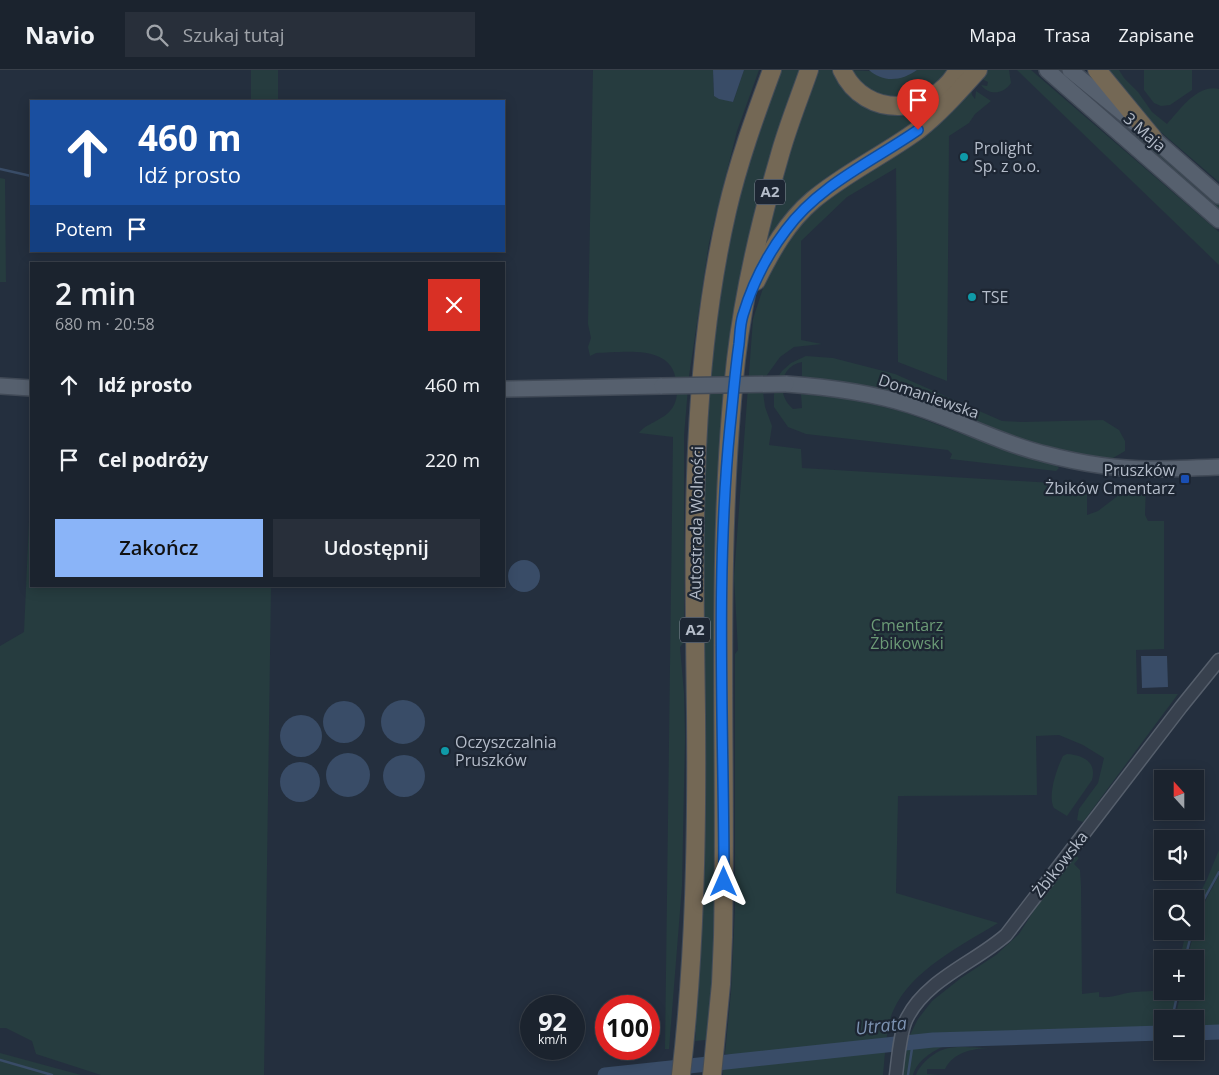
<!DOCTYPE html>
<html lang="pl">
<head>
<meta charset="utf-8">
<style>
  :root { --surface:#1b232e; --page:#282f3a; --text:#f1f3f6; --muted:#a0a4aa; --line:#39404a; --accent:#8ab4f8 }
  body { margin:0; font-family:"Open Sans",sans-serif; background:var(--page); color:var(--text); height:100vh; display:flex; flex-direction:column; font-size:19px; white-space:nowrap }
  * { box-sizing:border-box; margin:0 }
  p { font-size:16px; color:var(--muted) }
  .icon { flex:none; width:28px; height:28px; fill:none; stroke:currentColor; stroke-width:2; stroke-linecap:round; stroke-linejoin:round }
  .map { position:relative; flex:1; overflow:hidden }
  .drawer { position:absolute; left:30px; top:192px; width:475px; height:325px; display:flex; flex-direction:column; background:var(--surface); border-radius:0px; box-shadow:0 2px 12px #0003,0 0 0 1px var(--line) }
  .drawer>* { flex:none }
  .hud { position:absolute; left:30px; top:30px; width:475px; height:152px; border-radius:0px; box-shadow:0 2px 12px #0003,0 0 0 1px var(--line); background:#1a4fa0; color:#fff; overflow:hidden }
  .needle { width:32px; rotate:339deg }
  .tools { position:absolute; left:1154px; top:700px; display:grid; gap:10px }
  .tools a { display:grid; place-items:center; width:50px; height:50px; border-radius:0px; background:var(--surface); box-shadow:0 2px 12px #0003,0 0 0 1px var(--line); font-size:25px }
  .speed { position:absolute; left:520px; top:925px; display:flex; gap:10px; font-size:25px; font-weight:700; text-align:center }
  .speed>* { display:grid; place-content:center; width:65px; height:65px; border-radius:50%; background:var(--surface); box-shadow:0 2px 12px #0003,0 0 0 1px var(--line); line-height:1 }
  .speed small { font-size:12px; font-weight:400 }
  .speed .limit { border:8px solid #d22; background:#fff; color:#111 }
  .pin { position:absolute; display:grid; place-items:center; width:42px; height:42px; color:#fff; margin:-51px -21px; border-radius:50% 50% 50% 0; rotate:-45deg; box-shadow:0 0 5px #0007 }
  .pin .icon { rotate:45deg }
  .me { position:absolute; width:55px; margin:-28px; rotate:0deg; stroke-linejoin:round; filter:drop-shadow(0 0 4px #0008) }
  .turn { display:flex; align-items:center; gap:18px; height:105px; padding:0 25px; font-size:22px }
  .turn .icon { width:65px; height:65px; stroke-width:2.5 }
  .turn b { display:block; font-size:35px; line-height:42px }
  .then { display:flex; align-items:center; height:48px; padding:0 25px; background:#0003; gap:10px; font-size:19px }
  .round { display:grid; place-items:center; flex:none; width:52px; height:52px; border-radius:0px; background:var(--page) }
  .overview { display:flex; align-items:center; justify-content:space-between; height:85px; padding:0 25px }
  h1 { font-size:30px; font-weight:600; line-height:38px }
  .button { display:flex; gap:10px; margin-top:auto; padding:10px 25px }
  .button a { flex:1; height:58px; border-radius:0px; background:var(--accent); color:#111; font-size:20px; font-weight:600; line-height:58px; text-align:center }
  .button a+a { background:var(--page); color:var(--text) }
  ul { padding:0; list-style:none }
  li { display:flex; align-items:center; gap:15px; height:75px; padding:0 25px }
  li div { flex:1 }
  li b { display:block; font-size:19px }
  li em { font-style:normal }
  header { display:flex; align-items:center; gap:30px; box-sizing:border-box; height:70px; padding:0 25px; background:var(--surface); border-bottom:1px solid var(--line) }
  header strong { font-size:24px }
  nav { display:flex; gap:28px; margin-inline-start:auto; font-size:18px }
  .search { width:350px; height:45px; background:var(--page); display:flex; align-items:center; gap:12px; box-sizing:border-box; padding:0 18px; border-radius:0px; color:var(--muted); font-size:19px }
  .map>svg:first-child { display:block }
  .green { fill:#263c3f }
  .water { fill:#394c67 }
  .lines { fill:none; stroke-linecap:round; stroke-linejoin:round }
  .stream { stroke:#394c67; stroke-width:2.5 }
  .river { stroke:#394c67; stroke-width:15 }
  .minor-casing { stroke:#565f6c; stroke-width:15 }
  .major-casing { stroke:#414a57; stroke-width:18 }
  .highway-casing { stroke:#434c59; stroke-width:20 }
  .minor { stroke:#38414e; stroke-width:12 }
  .major { stroke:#56606e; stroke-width:15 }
  .highway { stroke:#746855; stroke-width:18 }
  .major-bridge-casing { stroke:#414a57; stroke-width:18; stroke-linecap:butt }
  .major-bridge { stroke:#56606e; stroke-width:15 }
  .route-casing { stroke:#114b97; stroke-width:12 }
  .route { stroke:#1a73e8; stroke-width:9 }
  .culture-dot { fill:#0f9aa8; stroke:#1d2633; stroke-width:2 }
  .transit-dot { fill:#1a4fb4; stroke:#1d2633; stroke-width:2 }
  .labels { text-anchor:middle; stroke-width:4.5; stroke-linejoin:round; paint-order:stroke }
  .shield { fill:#1d2633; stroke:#878f9c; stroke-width:1 }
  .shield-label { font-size:15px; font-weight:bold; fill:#b4bcc9 }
  .street-label { font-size:16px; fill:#b4bcc9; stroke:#1d2633 }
  .poi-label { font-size:16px; fill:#b4bcc9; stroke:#1d2633; text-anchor:start }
  .park-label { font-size:16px; fill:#6b9a76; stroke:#1d2633 }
  .water-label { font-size:18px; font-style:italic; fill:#7c92b1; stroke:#1d2633 }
</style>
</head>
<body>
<header>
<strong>Navio</strong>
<div class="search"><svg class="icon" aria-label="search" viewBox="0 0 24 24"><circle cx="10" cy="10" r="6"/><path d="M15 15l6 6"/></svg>Szukaj tutaj</div>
<nav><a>Mapa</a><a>Trasa</a><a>Zapisane</a></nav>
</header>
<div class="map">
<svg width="1219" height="1005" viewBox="0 0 1219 1005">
  <rect width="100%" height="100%" fill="#242f3e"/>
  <g class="green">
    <rect x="251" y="0" width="27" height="31"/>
    <path d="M593,0H713L714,26L733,32L744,0H759L737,61L709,173L689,306L684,366V572L680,577L684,623L685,667L682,816L669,979H665L673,367L639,363C647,352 667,350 674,335C678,327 677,320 676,312C673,273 622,283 596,283L590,286L588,277L591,268L588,254Z"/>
    <polygon points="779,0 801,0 744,201 712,961 707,962 706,970 695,971 696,962 690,962 700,479 708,293 729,162 745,101"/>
    <polygon points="819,0 836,0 897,40 969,0 921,49 815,119 782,148 766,174 784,98"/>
    <polygon points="848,0 912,3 917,0 950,0 925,25 888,29 866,19"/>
    <path d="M988,0H1009L1011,13C1004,24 989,26 981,15L987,16L988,12L980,8Z"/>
    <polygon points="1017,0 1031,0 1219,162 1219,195"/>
    <polygon points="1058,0 1062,0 1219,135 1219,139"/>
    <path d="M1108,0H1119L1124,8L1138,22L1152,42L1167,54C1180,40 1197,14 1219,19V112L1155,57Z"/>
    <polygon points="1144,0 1192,0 1192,20 1170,35 1161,36 1154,33 1144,20"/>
    <path d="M971,18L972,25L975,29L976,21L991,31L975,44L969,53L949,66L947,311L898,292L896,98L847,127L801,171V270L822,274L794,277L780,287L767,305L763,322L765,337L772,356L769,375L801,379L802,398L1087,415V445L1098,441L1132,415L1146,413L1145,445L1148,451H1164V579L1136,580L1137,624H1178L1083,752L1077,750L1079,739L1098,713L1104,688L1083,675L1059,665L1036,666L1037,725L898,726L896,823L998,853C962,875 911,900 893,941C886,957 885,987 883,1005H723V998L736,997L737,984H725L731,922L735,838V584L738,580L734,507L753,249L773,187L795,157L817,135Z"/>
    <polygon points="0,108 5,109 6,212 0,212"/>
    <path d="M806,286L833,288L895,304L1002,351L1023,352L1103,350L1119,360L1125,371V381L1113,388L1106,389L1036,374L920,330L802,306V292C779,296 776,325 793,339L802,338L801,324L847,328L904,342L1010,382L1056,395L1059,398L1056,401L950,389L952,384L948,380L806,364L788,357L774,337V326L775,311L782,301L791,293Z"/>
    <polygon points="30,429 31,516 271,516 264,1005 101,1005 36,984 32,971 6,958 0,958 0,576 24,562"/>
    <path d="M1067,684C1083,685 1097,692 1092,710L1067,746L1054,738C1047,726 1057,698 1063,686Z"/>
    <polygon points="1219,780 1219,800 1195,849 1195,834 1207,809"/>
    <path d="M1076,786L1079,788L1074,794L1080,800L1081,816L1082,924L1099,922V927C1116,928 1120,923 1135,922C1144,921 1153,922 1162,919V921H1177L1171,949H1162V959L967,964L908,969L918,949L932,931L961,908L996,885L1019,864L1049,817L1072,788Z"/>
    <polygon points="1219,805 1219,957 1195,958 1195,949 1175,949 1181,921 1195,921 1195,889 1187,889 1199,843"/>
    <polygon points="1186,861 1191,861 1184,889 1180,889"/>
    <path d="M1162,967V970L945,976C932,981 917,991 913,1005H902L907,977L963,972Z"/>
    <path d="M989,978C971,979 954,982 945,999H927V1004L939,1005H916C920,994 934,982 945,979C956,975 978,978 989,978Z"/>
    <polygon points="0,983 81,1005 0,1005"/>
  </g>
  <g class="water">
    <polygon points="713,0 744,0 733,32 719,29 714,26"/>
    <path d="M869,0H917C902,11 883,13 869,0Z"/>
    <circle cx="524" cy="506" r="16"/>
    <polygon points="1141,586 1167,586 1168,617 1142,618"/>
    <circle cx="403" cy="652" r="22"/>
    <circle cx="344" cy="652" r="21"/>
    <circle cx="301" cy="666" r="21"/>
    <circle cx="348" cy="705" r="22"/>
    <circle cx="404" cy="706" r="21"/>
    <circle cx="300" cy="712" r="20"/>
  </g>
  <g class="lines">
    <g class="stream">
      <polyline points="0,99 31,106"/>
      <polyline points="1195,851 1203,831 1219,802"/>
      <polyline points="1185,889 1192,861"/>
      <polyline points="1172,949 1178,921"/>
      <polyline points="0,990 52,1005"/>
      <polyline points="908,1005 913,972"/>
    </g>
    <g class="river">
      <polyline points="1195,963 1219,962"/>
      <polyline points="605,1005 933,970 1162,963"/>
    </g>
    <g class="minor-casing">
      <path id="minor" d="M896,1005C898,990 900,961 907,948C927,909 974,893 1006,865L1181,637L1219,590"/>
    </g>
    <g class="major-casing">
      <g id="major">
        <polyline points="1047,0 1219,150"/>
        <polyline points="1070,0 1153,68 1219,126"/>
        <path d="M786,314C828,317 869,322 910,335C956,349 999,373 1045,384C1079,393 1116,399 1151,399C1173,399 1196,398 1219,397"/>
        <polyline points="0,316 31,318"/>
        <polyline points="504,319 662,316"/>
      </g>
    </g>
    <g class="highway-casing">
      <g id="highway">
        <path d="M842,0C865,50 933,46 958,0"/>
        <polyline points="1097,0 1153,68"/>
        <path d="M756,211C771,181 787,152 813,130C845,103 884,85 918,60C940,43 959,21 978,0"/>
        <path d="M681,1005C695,885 697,764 696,644C694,475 689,306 727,141C738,93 755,46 772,0"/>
        <path d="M712,1005L721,914L723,867C727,675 715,482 736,290C744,222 760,153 779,88C787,58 799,29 809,0"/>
      </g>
    </g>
    <use href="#minor" class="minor"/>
    <use href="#major" class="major"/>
    <use href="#highway" class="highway"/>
    <g class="major-bridge-casing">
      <polyline id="major-bridge" points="662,316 786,314"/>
    </g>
    <use href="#major-bridge" class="major-bridge"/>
  </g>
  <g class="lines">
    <g class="route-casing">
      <path id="route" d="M724,812C724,661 715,508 730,357C733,329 735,302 739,274C740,265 740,254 743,245C752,215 767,185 786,160C819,115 873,91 918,60"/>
    </g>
    <use href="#route" class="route"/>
  </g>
  <g class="culture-dot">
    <circle cx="964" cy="87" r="5"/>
    <circle cx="972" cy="227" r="5"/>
    <circle cx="445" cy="681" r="5"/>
  </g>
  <rect class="transit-dot" x="1180" y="404" width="10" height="10" rx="2.5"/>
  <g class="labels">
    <g class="shield">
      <rect x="755" y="109.5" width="30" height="25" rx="4"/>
      <rect x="680" y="547.5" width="30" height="25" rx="4"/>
    </g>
    <g class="shield-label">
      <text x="770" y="127">A2</text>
      <text x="695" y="565">A2</text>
    </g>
    <g class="street-label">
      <text transform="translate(1145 62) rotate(41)" y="6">3 Maja</text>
      <text transform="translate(929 326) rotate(19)" y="6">Domaniewska</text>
      <text transform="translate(696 453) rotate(-89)" y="6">Autostrada Wolności</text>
      <text transform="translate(1060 794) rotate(-52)" y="6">Żbikowska</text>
    </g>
    <g class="poi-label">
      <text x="974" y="84">Prolight<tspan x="974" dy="18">Sp. z o.o.</tspan></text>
      <text x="982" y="233">TSE</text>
      <text x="1175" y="406" text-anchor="end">Pruszków<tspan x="1175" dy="18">Żbików Cmentarz</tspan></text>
      <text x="455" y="678">Oczyszczalnia<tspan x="455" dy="18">Pruszków</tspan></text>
    </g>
    <g class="park-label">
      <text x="907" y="561">Cmentarz<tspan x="907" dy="18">Żbikowski</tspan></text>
    </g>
    <g class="water-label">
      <text transform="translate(881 956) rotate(-6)" y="6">Utrata</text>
    </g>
  </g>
</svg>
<div class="tools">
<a><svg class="needle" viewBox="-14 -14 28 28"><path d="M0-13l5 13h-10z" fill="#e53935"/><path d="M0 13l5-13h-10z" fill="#a0a4aa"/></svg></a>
<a><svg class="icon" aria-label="sound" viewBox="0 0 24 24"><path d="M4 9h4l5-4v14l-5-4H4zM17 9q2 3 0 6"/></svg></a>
<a><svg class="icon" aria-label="search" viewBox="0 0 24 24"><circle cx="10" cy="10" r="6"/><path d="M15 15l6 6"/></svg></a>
<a>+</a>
<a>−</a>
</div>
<div class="speed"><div>92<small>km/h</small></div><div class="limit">100</div></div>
<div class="pin" style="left:918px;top:60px;background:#d93025"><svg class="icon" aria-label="arrive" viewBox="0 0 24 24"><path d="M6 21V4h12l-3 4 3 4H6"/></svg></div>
<svg class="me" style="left:724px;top:812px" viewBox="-20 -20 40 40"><path d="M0-17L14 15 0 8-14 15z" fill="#1a73e8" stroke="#fff" stroke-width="4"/></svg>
<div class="hud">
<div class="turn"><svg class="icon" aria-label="ahead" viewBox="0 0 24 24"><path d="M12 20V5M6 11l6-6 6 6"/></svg><div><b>460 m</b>Idź prosto</div></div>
<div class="then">Potem<svg class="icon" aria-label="arrive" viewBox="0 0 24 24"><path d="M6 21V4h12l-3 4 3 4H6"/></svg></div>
</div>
<section class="drawer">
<div class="overview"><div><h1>2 min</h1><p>680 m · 20:58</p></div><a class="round" style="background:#d93025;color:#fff"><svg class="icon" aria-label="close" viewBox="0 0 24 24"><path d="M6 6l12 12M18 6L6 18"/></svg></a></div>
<ul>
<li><svg class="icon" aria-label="ahead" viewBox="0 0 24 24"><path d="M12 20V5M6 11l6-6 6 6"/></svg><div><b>Idź prosto</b></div><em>460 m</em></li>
<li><svg class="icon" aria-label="arrive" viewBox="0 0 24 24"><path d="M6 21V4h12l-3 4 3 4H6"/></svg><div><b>Cel podróży</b></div><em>220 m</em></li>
</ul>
<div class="button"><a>Zakończ</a><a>Udostępnij</a></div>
</section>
</div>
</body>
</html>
